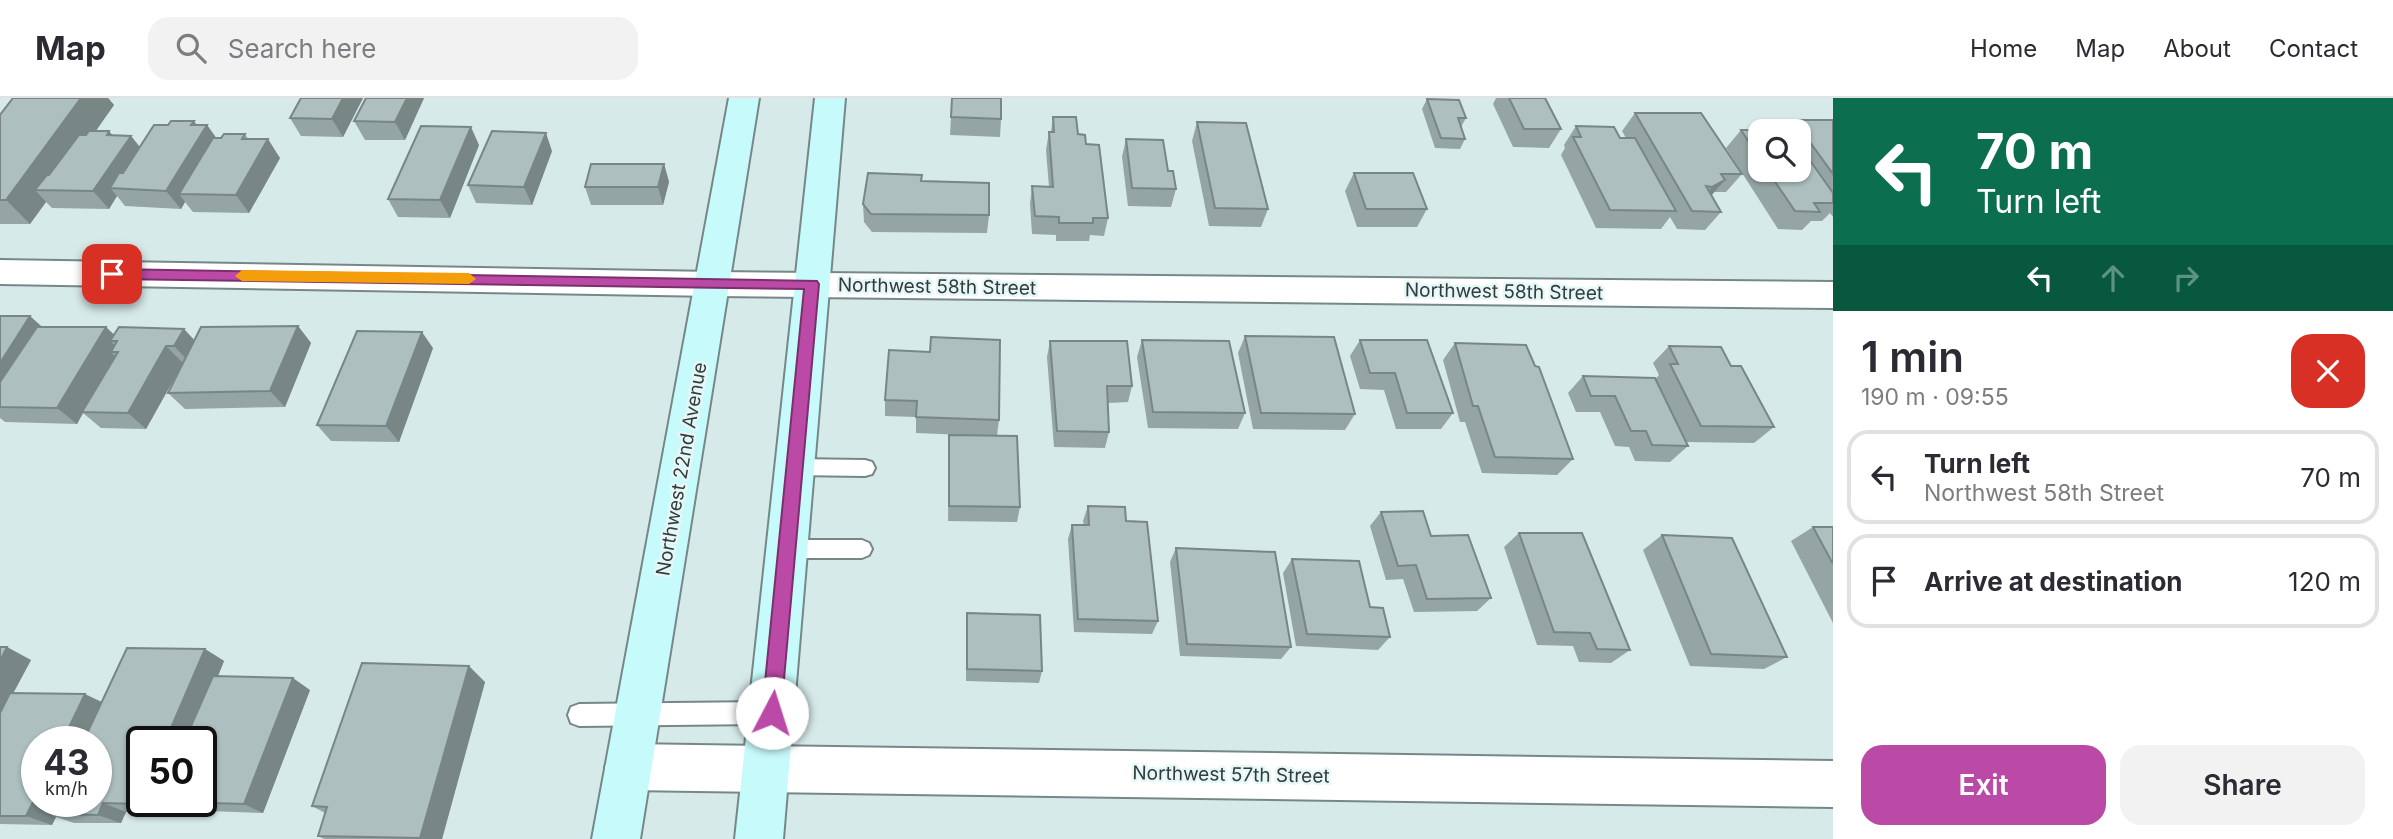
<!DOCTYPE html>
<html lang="en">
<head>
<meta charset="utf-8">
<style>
  :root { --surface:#fff; --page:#f2f2f3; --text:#2b2b33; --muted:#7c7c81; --line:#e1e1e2; --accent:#bb4aa6 }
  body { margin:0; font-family:Inter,sans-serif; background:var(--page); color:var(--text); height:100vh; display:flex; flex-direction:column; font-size:26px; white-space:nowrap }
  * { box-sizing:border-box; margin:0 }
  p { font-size:23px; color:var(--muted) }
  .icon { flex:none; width:38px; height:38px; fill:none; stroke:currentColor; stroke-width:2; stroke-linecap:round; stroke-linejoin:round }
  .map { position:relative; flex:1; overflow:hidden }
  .details { display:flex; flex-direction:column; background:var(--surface); width:560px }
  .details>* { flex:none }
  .top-card { background:#0b6e4f; color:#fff; overflow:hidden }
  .tools { position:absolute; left:1748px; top:21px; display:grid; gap:14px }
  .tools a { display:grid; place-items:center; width:63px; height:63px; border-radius:14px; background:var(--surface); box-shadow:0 2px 5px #0004; font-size:35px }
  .speed { position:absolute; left:21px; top:628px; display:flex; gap:14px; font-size:35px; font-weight:700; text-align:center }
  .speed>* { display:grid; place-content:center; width:91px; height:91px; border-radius:50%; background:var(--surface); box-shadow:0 2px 5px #0004; line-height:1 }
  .speed small { font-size:18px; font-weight:400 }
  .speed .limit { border:4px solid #111; border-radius:10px; background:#fff; color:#111 }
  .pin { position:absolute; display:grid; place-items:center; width:60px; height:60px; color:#fff; margin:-30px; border-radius:14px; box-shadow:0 4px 10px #0006 }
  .me { position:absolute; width:77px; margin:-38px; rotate:5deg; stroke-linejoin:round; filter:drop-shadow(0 0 5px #0008) }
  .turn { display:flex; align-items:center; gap:24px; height:147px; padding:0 28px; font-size:32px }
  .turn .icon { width:91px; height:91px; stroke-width:2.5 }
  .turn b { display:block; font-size:49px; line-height:60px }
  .lanes { display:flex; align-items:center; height:66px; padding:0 28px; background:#0003; justify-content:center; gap:35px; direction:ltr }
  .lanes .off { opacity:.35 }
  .round { display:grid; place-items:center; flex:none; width:74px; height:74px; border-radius:21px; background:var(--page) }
  .summary { display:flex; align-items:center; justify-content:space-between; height:119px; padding:0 28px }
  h1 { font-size:42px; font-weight:600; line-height:52px }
  .cta { display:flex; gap:14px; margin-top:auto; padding:14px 28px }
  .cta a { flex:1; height:80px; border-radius:21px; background:var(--accent); color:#fff; font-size:28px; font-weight:600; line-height:80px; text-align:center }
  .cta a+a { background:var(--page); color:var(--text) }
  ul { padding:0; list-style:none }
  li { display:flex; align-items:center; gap:21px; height:94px; margin:0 14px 10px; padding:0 14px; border:4px solid var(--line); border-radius:21px }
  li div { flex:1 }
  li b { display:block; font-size:26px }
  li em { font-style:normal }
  header { display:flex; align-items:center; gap:42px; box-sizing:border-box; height:98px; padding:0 35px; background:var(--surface); border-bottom:2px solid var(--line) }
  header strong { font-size:33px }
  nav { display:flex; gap:38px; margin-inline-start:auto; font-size:24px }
  .search { width:490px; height:63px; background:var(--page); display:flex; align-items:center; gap:18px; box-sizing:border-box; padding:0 24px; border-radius:21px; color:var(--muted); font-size:26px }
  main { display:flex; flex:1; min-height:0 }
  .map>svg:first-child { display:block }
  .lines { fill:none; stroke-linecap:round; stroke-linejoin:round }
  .service-casing { stroke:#768787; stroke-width:4 }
  .minor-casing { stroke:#768787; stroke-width:4 }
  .secondary-casing { stroke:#768787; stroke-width:4 }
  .service { fill:#fff; fill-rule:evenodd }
  .minor { fill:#fff; fill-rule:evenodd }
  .secondary { fill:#c7fafb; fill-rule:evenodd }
  .wall { fill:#95a4a4; fill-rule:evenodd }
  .shaded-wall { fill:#798686 }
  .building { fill:#adbfbf; stroke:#798686; stroke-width:2 }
  .route { fill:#bb4aa6; stroke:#7a306c; stroke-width:2 }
  .slow { fill:#f59e0b }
  .labels { text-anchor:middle; stroke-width:5; stroke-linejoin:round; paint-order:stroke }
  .street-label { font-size:19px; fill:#333b3b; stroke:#e5f7f7 }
</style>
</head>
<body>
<header>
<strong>Map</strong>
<div class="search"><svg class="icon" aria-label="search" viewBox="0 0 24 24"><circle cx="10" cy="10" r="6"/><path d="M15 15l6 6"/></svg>Search here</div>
<nav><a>Home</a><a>Map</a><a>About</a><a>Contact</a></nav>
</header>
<main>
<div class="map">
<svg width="1833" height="741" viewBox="0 0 1833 741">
  <rect width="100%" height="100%" fill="#d7eaea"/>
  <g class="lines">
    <g class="service-casing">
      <g id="service">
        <polygon points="794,361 865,362 872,364 875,370 872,376 865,378 794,377 787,375 784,369 787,363"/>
        <polygon points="786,442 862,442 869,445 872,451 869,457 862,460 786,460 779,457 776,451 779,445"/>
        <polygon points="772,604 780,607 783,615 780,623 772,626 579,628 571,625 568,617 571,609 579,606"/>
      </g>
    </g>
    <g class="minor-casing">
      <g id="minor">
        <polygon points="0,162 714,174 1833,184 1833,210 714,198 0,186"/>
        <polygon points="628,646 1833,663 1833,709 628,692 612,685 605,669 612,653"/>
      </g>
    </g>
    <g class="secondary-casing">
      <g id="secondary">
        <polygon points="729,0 759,0 640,741 592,741"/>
        <polygon points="815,0 845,0 783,741 735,741"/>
      </g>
    </g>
    <use href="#service" class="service"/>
    <use href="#minor" class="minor"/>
    <use href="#secondary" class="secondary"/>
  </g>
  <g class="wall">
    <polygon points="13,0 108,0 114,7 95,33 113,37 131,38 140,49 197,27 207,27 216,40 245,36 248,41 280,60 249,115 193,114 185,104 181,111 125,108 117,98 109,111 52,110 46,104 30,126 0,126 0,17"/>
    <polygon points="363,0 343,39 301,38 290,20"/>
    <polygon points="366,0 424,0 405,42 365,42 354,23"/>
    <polygon points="1496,0 1545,0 1561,31 1549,50 1513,49 1493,6"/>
    <polygon points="1427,1 1466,20 1461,29 1465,41 1460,51 1435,50 1422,11"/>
    <polygon points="1635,15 1742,76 1726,94 1714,94 1711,98 1721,114 1705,132 1677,131 1670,119 1661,131 1596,130 1561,57 1565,50 1564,47 1576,28 1620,40 1626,40 1622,33"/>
    <polygon points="951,19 1001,21 1000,39 950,37"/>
    <polygon points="1053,19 1078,36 1086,46 1108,120 1104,138 1090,137 1089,143 1056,143 1056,137 1032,136 1030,106 1032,88 1049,89 1046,52 1049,34 1051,34"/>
    <polygon points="1794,22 1833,22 1833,119 1830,115 1822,123 1811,123 1802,132 1778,131 1726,50 1741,32 1760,33 1760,72 1799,72 1799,33 1784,33"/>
    <polygon points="1197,24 1268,111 1261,129 1209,128 1192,43"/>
    <polygon points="1126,41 1168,73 1176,91 1171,109 1128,108 1122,59"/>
    <polygon points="479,47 450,120 398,119 388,101"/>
    <polygon points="552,53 532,107 476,105 468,87"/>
    <polygon points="664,66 669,84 663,107 591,107 585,89"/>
    <polygon points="1354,75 1427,111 1417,129 1357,129 1345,93"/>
    <polygon points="922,77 922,84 989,117 987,135 872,134 864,124 863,106"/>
    <polygon points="0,218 42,229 114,237 194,242 298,228 311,245 285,309 185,311 168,295 183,265 146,331 101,330 83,315 77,326 5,324 0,320"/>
    <polygon points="1245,238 1355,316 1345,332 1253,331 1238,255"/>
    <polygon points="1142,242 1245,315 1238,331 1148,330 1137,259"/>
    <polygon points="1360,242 1453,315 1441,331 1396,331 1384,292 1360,291 1350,258"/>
    <polygon points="1050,243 1132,288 1128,304 1108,305 1109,334 1105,350 1054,349 1047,259"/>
    <polygon points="1455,245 1573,361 1557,377 1482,375 1465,324 1460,324 1443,262"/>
    <polygon points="1669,248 1731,268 1774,329 1754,345 1686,344 1688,348 1670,364 1635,363 1629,349 1615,348 1600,314 1576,314 1568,295 1583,278 1656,280 1659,277 1653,265"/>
    <polygon points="433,250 399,344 331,343 317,327"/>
    <polygon points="889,252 999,322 997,337 1020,409 1017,424 948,423 949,337 966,337 916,335 916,319 885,318 885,302"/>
    <polygon points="1088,408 1126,423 1158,523 1152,536 1074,534 1068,441 1072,427 1084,427 1083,423"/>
    <polygon points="1381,414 1431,438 1491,500 1477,513 1414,514 1403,481 1386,482 1370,428"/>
    <polygon points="1813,429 1833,429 1833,525 1791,443"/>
    <polygon points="1519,435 1630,552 1611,565 1579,564 1573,548 1537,547 1504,449"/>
    <polygon points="1662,437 1787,559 1764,571 1690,568 1643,452"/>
    <polygon points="1176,450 1291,549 1281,561 1180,558 1170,464"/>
    <polygon points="1292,461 1370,509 1390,539 1378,552 1296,548 1283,475"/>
    <polygon points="967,515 1042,573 1039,585 966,583 966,528"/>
    <path d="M0,549L31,562L13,595L102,604L205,551L224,563L218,578L310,592L263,715L180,712L165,706L161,715L126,714L121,725H74L56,719L52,727L0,726ZM142,644L201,704H142Z"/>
    <polygon points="485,584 442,741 324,741 318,738 325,715 312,708"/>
  </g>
  <g class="shaded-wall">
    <polygon points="81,0 108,0 114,7 54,93 35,92 46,104 30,126 6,102"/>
    <polygon points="343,0 363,0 343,39 332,21"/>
    <polygon points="407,0 424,0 405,42 395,24"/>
    <polygon points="194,23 202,34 207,27 220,45 179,96 185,104 181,111 166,93"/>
    <polygon points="471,29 479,47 450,120 440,102"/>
    <polygon points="109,33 123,50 131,38 145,56 110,90 117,98 109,111 93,93 107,37"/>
    <polygon points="546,35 552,53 532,107 524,89"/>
    <polygon points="268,41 280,60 249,115 236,97"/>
    <polygon points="664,66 669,84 663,107 658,89"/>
    <polygon points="1725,82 1709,100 1696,107 1712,89"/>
    <polygon points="30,218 49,235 0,309 0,265"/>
    <polygon points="298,228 311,245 285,309 270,293"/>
    <polygon points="106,229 124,246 117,243 110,243 120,252 111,254 116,259 82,314 83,315 77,326 57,310"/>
    <polygon points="184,231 200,248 190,265 174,248"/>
    <polygon points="422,234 433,250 399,344 386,328"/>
    <polygon points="166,248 183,265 146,331 128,315"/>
    <polygon points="7,549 31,562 0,620 0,563"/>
    <polygon points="205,551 224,563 191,644 165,644"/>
    <polygon points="469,568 485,584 442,741 421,741 420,740"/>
    <polygon points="293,580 310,592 263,715 244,706"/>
    <polygon points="85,596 108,607 91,644 62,644"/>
    <polygon points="37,696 37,704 63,704 49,716 56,719 52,727 26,718"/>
    <polygon points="142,700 142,704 160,704 165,706 161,715 139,706"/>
    <polygon points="103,705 126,714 121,725 98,717"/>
  </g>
  <g class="building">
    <polygon points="13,0 81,0 6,102 0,102 0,17"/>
    <polygon points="301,0 343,0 332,21 290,20"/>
    <polygon points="366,0 407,0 395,24 354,23"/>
    <polygon points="952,0 1001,0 1001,21 951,19"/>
    <polygon points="1509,0 1545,0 1561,31 1524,31"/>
    <polygon points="1427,1 1459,2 1466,20 1458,20 1465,41 1441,40"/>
    <polygon points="1635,15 1701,15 1742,76 1721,76 1725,82 1712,89 1706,88 1721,114 1692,113"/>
    <polygon points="1053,19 1076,19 1078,36 1085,37 1086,46 1099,47 1108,120 1093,120 1093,125 1059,125 1059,119 1035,118 1032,88 1053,89 1049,34 1054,34"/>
    <polygon points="1794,22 1833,22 1833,76"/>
    <polygon points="171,23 194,23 191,27 207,27 166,93 110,90 119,75 123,75 154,27 168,27"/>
    <polygon points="1197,24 1246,25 1268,111 1215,110"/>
    <polygon points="421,28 471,29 440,102 388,101"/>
    <polygon points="1576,28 1614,29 1620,40 1635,40 1676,113 1610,112 1573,39 1581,39"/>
    <polygon points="1741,32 1775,32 1775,33 1760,33 1760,61"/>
    <polygon points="89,33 109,33 107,37 131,38 93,93 35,92 47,77 49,77 79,37 86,37"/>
    <polygon points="492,33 546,35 524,89 468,87"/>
    <polygon points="224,36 245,36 242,41 268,41 236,97 179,96 213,40 221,40"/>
    <polygon points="1126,41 1163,42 1168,73 1173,73 1176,91 1132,90"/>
    <polygon points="1799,47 1833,95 1833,105 1814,105 1820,114 1795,113 1767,72 1799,72"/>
    <polygon points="591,66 664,66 658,89 585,89"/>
    <polygon points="868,75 922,77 921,83 989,85 989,117 871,116 863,106"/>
    <polygon points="1354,75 1413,75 1427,111 1366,111"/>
    <polygon points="0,218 30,218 0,265"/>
    <polygon points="298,228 270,293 168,295 201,229"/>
    <polygon points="37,229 106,229 57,310 0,309 0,284"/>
    <polygon points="119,229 184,231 174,248 166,248 128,315 82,314 118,254 111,254 117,243 110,243"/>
    <polygon points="357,233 422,234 386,328 317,327"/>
    <polygon points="1245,238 1334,239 1355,316 1261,315"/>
    <polygon points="931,239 1000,242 999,322 916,319 917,303 885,302 889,252 930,254"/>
    <polygon points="1142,242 1229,243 1245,315 1153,314"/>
    <polygon points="1360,242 1427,242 1453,315 1407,315 1395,275 1370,275"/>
    <polygon points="1050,243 1127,243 1132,288 1107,288 1109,334 1057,333"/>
    <polygon points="1455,245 1526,247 1535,268 1539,269 1573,361 1495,359 1478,308 1473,308"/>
    <polygon points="1669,248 1721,249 1731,268 1741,268 1774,329 1701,328 1670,266 1678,266"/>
    <polygon points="1583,278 1655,280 1688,348 1652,347 1646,333 1631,333 1615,298 1591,298"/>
    <polygon points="949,337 1017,338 1020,409 949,408"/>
    <polygon points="1088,408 1125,409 1126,423 1147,424 1158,523 1078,521 1072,427 1089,427"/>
    <polygon points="1423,413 1431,438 1468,437 1491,500 1427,501 1416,467 1398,468 1381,414"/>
    <polygon points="1813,429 1833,429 1833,466"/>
    <polygon points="1519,435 1582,435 1630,552 1597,551 1590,535 1554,534"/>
    <polygon points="1662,437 1732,440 1787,559 1711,556"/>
    <polygon points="1176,450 1275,454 1291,549 1187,546"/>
    <polygon points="1292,461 1359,463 1370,509 1383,510 1390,539 1307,536"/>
    <polygon points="967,515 1040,517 1042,573 967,571"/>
    <polygon points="0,549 7,549 0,563"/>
    <polygon points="127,550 205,551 165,644 142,644 142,700 139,706 103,705 98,717 49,716 54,704 96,704 96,644 83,644"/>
    <polygon points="362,565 469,568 420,740 318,738 327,709 312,708"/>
    <polygon points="213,578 293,580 244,706 177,704 201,704 201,644 184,644"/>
    <polygon points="10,595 85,596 62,644 37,644 37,696 26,718 0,718 0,615"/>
  </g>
  <polygon class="route" points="112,171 817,183 819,186 781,615 778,621 772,624 765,621 762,615 804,191 112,181 105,176"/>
  <polygon class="slow" points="242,172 469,175 476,181 469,186 242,183 235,178"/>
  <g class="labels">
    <g class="street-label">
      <text transform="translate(937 188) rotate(1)" y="7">Northwest 58th Street</text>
      <text transform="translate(1504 193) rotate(1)" y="7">Northwest 58th Street</text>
      <text transform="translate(681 371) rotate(-80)" y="7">Northwest 22nd Avenue</text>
      <text transform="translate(1231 676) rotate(1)" y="7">Northwest 57th Street</text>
    </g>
  </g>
</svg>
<div class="tools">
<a><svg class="icon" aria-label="search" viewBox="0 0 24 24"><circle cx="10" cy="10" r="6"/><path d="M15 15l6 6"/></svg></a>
</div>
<div class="speed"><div>43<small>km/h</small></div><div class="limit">50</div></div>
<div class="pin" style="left:112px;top:176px;background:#d93025"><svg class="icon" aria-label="arrive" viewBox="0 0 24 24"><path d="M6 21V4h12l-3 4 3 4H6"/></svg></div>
<svg class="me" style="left:772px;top:615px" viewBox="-20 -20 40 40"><circle r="19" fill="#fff"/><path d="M0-13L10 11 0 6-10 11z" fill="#bb4aa6"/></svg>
</div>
<section class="details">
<div class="top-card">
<div class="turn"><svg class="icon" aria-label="left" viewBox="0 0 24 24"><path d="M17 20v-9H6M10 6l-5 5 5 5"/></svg><div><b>70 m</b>Turn left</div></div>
<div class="lanes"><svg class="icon" aria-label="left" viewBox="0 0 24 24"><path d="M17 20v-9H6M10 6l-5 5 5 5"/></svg><svg class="icon off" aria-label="ahead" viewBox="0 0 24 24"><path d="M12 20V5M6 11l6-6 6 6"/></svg><svg class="icon off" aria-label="right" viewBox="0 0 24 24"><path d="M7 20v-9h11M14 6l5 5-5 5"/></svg></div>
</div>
<div class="summary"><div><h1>1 min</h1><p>190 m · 09:55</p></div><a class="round" style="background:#d93025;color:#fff"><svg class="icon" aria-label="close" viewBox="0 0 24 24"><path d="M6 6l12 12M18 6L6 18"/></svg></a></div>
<ul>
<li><svg class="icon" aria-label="left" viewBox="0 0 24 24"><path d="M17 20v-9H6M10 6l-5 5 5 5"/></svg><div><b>Turn left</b><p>Northwest 58th Street</p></div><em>70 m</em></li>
<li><svg class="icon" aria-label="arrive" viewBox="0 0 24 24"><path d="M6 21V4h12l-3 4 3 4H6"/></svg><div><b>Arrive at destination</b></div><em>120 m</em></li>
</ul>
<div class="cta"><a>Exit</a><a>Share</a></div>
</section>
</main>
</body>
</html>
